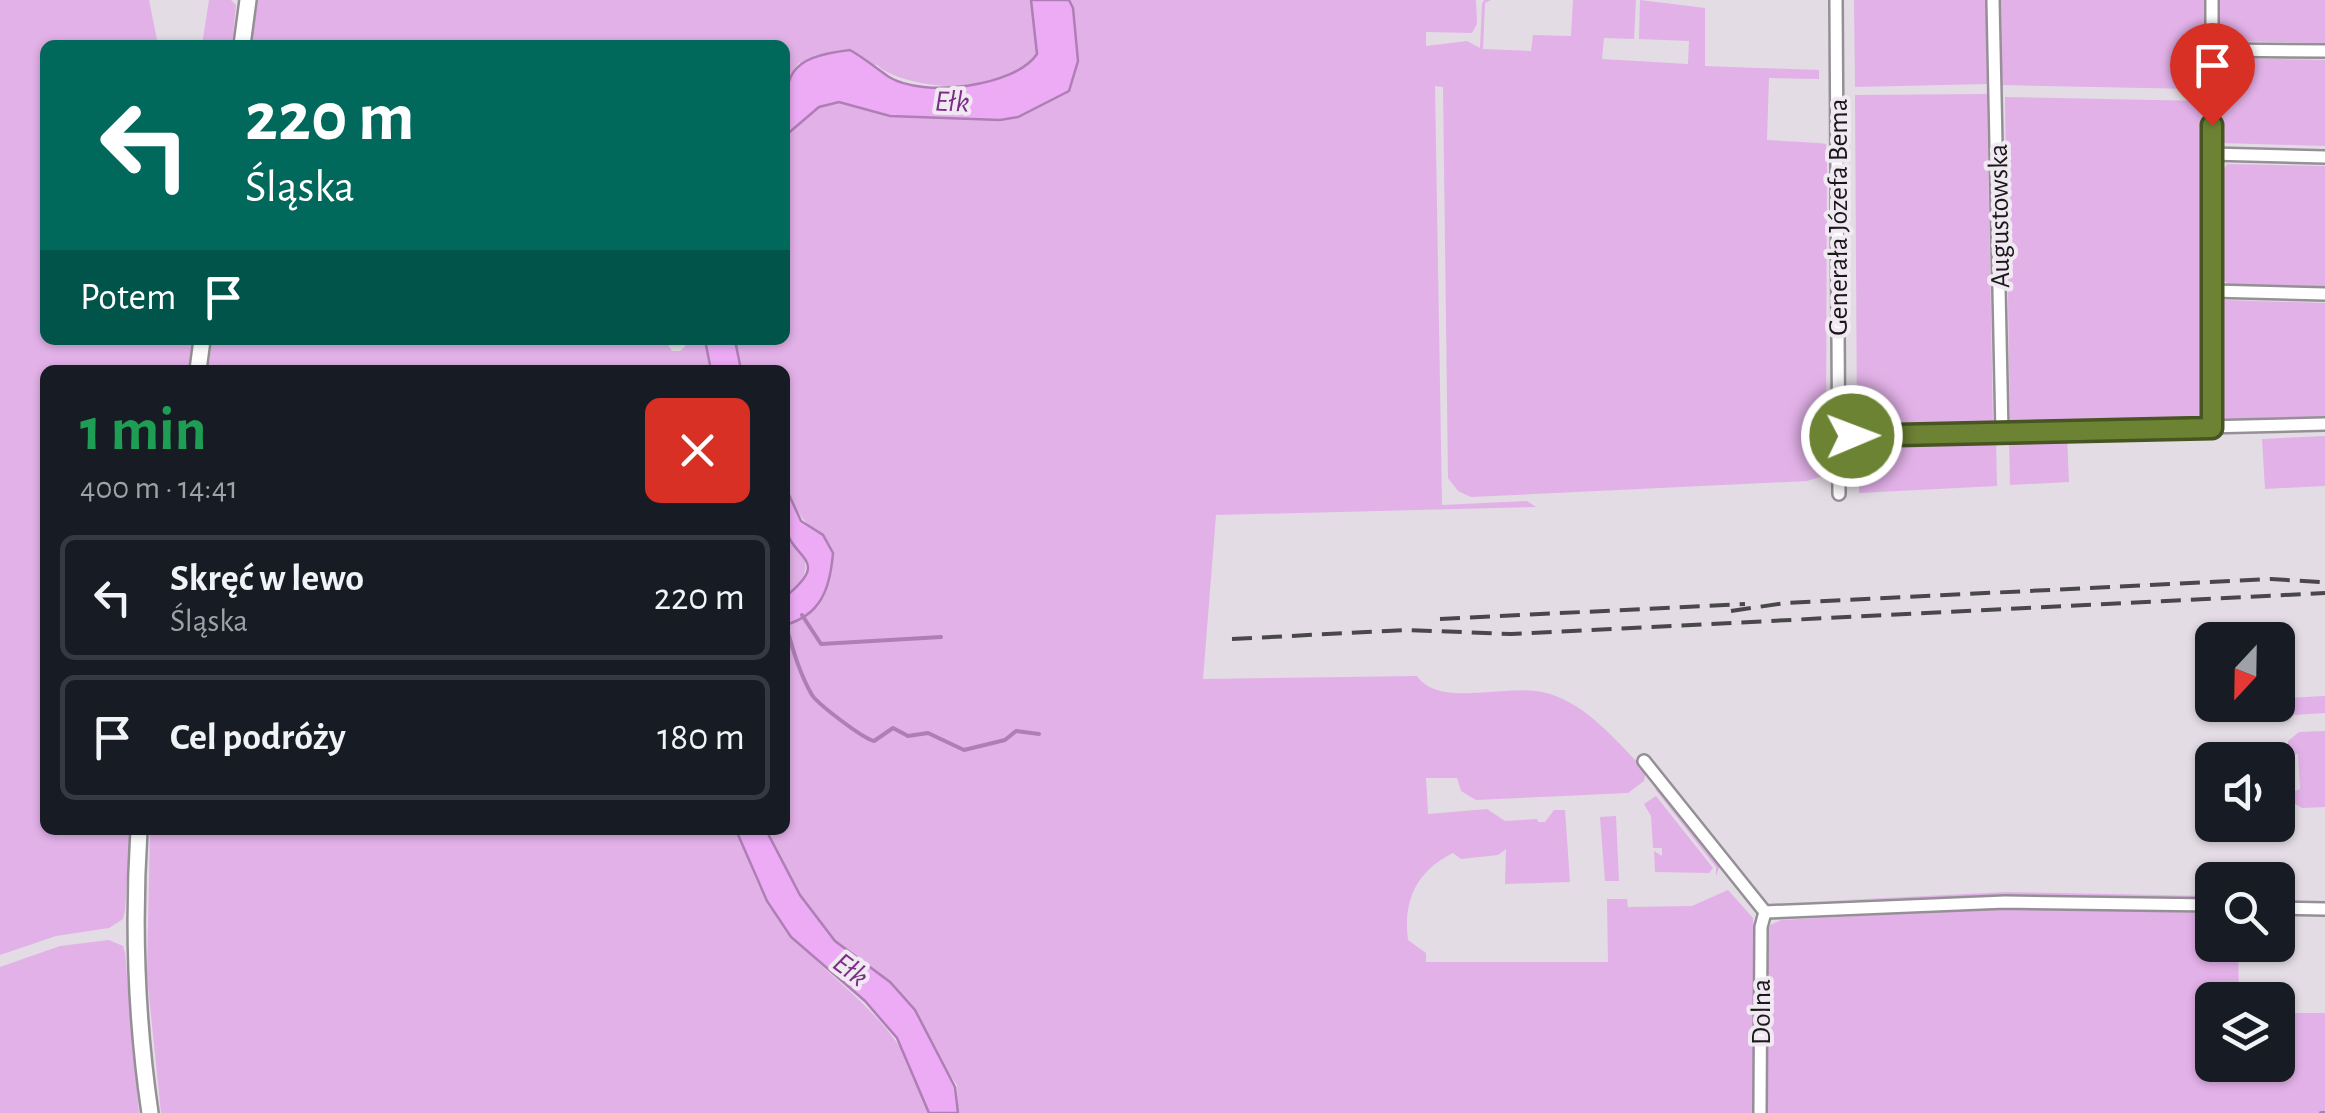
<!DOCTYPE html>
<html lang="pl">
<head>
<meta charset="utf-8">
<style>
  :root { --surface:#171b24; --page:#20242c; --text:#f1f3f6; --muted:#9ea1a6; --line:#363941 }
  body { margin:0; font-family:"Alegreya Sans",sans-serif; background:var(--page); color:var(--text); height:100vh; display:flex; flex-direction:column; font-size:38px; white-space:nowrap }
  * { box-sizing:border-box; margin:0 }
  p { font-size:32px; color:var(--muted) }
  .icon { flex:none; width:55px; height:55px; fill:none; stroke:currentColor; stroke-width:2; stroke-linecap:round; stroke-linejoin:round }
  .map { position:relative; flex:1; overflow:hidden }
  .drawer { position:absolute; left:40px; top:365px; width:750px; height:470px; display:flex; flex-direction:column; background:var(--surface); border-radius:15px; box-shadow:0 2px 8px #0004 }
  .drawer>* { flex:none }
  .banner { position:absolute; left:40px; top:40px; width:750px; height:305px; border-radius:15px; box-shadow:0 2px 8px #0004; background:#00695c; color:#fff; overflow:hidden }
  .needle { width:65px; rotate:202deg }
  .controls { position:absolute; left:2195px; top:622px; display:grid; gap:20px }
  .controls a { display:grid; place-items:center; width:100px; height:100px; border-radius:15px; background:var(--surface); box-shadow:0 2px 8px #0004; font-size:50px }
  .pin { position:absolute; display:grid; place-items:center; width:85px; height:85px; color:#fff; margin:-102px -42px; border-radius:50% 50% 50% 0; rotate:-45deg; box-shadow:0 0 10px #0007 }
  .pin .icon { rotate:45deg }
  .me { position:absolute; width:110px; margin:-55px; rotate:89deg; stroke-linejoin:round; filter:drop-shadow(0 0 8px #0008) }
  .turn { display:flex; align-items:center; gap:35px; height:210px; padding:0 40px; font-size:45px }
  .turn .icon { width:130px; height:130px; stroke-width:2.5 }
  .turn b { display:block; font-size:70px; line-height:85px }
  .then { display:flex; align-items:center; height:95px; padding:0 40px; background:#0003; gap:20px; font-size:38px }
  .round { display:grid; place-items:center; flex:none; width:105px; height:105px; border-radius:15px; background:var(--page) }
  .overview { display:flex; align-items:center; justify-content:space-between; height:170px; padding:0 40px }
  h1 { font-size:60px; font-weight:600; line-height:75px; color:#1e9e55 }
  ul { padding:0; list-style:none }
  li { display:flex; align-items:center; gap:30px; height:125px; margin:0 20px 15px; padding:0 20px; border:5px solid var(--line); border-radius:15px }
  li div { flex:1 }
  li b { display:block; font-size:38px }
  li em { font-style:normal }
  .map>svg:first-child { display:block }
  .green { fill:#e2b1e8 }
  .water { fill:#edabf6; stroke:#ae7fb4; stroke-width:2.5 }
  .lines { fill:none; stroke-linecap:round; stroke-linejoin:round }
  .stream { stroke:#ae7fb4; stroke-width:4 }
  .minor-casing { stroke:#958f96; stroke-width:16 }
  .secondary-casing { stroke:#958f96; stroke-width:20 }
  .minor { stroke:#fff; stroke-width:11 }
  .secondary { stroke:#fff; stroke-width:15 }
  .rail { stroke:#4a474b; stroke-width:4; stroke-dasharray:20 10; stroke-linecap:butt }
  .route-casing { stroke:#475522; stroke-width:25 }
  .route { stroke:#6d8334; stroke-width:18 }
  .labels { text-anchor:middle; stroke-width:8; stroke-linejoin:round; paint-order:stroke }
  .street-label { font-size:28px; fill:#1a181b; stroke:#f0e9f1 }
  .water-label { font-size:30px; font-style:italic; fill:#7a2e85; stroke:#f0e9f1 }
</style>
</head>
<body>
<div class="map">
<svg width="2325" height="1113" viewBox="0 0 2325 1113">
  <rect width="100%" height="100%" fill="#e3dce4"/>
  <g class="green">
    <polygon points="0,0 149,0 158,45 45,45 45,340 193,340 189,370 45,370 45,830 130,830 125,910 123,919 109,928 56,936 0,955"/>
    <polygon points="209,0 231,0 236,5 232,45 202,45"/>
    <path d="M257,0H1031C1034,16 1042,39 1036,55C1020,98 905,92 877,65L799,63L785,81V45H251Z"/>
    <path d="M1069,0H1476L1477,24L1472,33L1426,32V46L1467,41L1480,48L1482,4L1484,0H1491L1485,3L1483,49L1531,51L1533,35L1571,36L1573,0H1636L1634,39L1604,38L1602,59L1688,64L1689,41L1639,39L1640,0L1705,8V66L1819,70V79L1769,78L1767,140L1819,143L1826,144L1827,153L1826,431L1829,463L1823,476L1807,481L1471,497L1458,491L1448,478L1443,87L1435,86L1442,505L1527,501L1536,507L1216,515L1203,679L1417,676C1439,708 1504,684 1542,692C1585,701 1616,741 1646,771L1644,781L1628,793L1476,800L1461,791L1457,778H1426L1428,814L1487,809L1505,821L1537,819L1538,822H1545L1554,810H1565L1570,882L1505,884L1506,849L1498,855L1461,859L1453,853C1416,871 1403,901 1408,940L1426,953V962H1608L1607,899H1627L1628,907L1692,906L1728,890L1753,918L1754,1113H958L957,1085L940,1061L915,1010L890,982L836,941L800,895L766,830H785V625C835,611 833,577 823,535C768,506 785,423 785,370H741L735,340H785V136L819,106L839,102L890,116L1000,120L1018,117L1069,91L1073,8Z"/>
    <polygon points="1854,0 1986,0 1987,84 1855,87"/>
    <polygon points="2001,0 2204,0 2205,83 2194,89 2002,85"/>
    <polygon points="2218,0 2325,0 2325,43 2229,41 2218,24"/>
    <polygon points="2226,58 2325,60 2325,146 2222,143 2221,64"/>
    <polygon points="1987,94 1993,428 1857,430 1855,95"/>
    <polygon points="2005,97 2203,101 2205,423 2010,428"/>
    <polygon points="2227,164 2325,166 2325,288 2229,285 2220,277 2221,175"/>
    <polygon points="2224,300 2325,303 2325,417 2223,421 2219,417 2218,306"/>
    <polygon points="212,340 665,340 672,351 680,351 692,340 705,340 711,370 208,370"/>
    <polygon points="2067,436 2069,482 2010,485 2009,437"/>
    <polygon points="2325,436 2325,486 2265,489 2262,439"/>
    <polygon points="1996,438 1997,486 1859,493 1859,441"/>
    <path d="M785,530C808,558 816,572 785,597Z"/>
    <polygon points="2325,696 2325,713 2294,715 2287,722 2284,698"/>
    <polygon points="2325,731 2325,807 2302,808 2292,802 2291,793 2300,789 2298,754 2288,754 2288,741 2299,732"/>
    <polygon points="1655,789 1661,791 1720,865 1716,876 1716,867"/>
    <polygon points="1656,796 1713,868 1709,873 1655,872 1654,851 1662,856 1662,848 1653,848 1651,816 1644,804"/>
    <polygon points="1616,816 1619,881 1605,881 1600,817"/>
    <path d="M150,830H736C747,853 754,880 767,901C818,985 901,1004 929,1113H161L147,976Z"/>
    <polygon points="2006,892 2212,896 2212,899 2005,895 1824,901"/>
    <polygon points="2012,908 2212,913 2212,945 2238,945 2239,1000 2212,1000 2212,1065 2278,1065 2278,1013 2325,1013 2325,1113 1766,1113 1766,938 1770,925 1781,920"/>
    <polygon points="109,940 123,946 125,953 139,1113 0,1113 0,967 60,946"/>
  </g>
  <g class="water">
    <path d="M1031,0H1069L1073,8L1078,61L1069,91L1018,117L1000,120L890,116L839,102L819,107L785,136C785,75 784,58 850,50C864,58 876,68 889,77C923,98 1015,87 1037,54Z"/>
    <polygon points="705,340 735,340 741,370 711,370"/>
    <path d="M785,486L801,521L823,535L833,553C830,589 821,615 785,625V597C833,558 792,561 785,526C783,514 785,499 785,486Z"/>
    <polygon points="736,830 766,830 800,895 835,941 890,982 915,1010 955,1087 958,1113 929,1113 897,1038 865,1001 791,937 767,901"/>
  </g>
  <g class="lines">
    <g class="stream">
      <polyline points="802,615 821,644 941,637"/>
      <path d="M785,622C792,646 799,673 812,695C818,704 862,738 874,741L893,728L908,736L928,733L964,750L1005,740L1016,731L1039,734"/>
      <polyline points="2321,1113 2325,1113"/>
    </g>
    <g class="minor-casing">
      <g id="minor">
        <polyline points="1836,0 1839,494"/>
        <polyline points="1993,0 2002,433"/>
        <polyline points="2212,0 2212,429"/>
        <polyline points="2212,50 2325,51"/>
        <polyline points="2211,154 2325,157"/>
        <polyline points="2212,291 2325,294"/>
        <polyline points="1838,436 2325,424"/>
        <polyline points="1644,761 1765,912 2005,902 2212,905"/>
        <polyline points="2278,908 2325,909"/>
        <polyline points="1760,1113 1761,927 1765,912"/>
      </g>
    </g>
    <g class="secondary-casing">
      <g id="secondary">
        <polyline points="242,45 248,0"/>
        <polyline points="198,370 202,340"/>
        <path d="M139,830C133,925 136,1018 150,1113"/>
      </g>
    </g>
    <use href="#minor" class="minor"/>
    <use href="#secondary" class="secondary"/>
    <g class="rail">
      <polyline points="1731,611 1785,603 2271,579 2320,582"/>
      <polyline points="1440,619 1745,604"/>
      <polyline points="1232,639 1406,630 1511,634 2325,593"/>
    </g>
  </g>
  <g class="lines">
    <g class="route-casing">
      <polyline id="route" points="1852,436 2212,428 2212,125"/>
    </g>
    <use href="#route" class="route"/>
  </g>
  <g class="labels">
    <g class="street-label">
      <text transform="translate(1998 216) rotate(-91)" y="10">Augustowska</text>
      <text transform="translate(1837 217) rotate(-90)" y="10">Generała Józefa Bema</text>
      <text transform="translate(1760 1012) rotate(-90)" y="10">Dolna</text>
    </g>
    <g class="water-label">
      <text transform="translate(952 101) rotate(2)" y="10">Ełk</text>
      <text transform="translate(851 969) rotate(37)" y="10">Ełk</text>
    </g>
  </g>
</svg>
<div class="controls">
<a><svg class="needle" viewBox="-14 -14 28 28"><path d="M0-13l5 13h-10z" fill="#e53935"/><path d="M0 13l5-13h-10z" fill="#9ea1a6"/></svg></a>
<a><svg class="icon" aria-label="sound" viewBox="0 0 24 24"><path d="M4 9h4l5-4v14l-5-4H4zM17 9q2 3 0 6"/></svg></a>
<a><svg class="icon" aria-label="search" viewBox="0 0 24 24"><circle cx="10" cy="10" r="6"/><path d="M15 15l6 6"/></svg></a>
<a><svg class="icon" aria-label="layers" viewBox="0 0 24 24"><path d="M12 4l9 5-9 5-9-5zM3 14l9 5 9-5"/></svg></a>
</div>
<div class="pin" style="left:2212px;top:125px;background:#d93025"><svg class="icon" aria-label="arrive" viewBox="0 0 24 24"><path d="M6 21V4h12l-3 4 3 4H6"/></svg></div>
<svg class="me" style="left:1852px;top:436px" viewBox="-20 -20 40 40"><circle r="17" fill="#6d8334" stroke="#fff" stroke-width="3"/><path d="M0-11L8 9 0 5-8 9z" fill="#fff"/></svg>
<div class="banner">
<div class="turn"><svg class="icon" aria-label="left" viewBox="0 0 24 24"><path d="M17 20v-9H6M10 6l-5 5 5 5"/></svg><div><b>220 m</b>Śląska</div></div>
<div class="then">Potem<svg class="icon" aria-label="arrive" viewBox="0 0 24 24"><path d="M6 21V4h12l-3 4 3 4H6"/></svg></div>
</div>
<section class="drawer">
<div class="overview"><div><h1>1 min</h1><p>400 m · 14:41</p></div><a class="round" style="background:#d93025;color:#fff"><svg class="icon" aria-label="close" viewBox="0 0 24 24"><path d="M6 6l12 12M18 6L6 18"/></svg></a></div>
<ul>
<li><svg class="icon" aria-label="left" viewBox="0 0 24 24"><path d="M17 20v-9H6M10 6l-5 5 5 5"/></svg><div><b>Skręć w lewo</b><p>Śląska</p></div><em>220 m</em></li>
<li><svg class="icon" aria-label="arrive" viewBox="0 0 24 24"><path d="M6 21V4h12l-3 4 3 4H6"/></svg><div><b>Cel podróży</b></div><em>180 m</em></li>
</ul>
</section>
</div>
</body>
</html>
